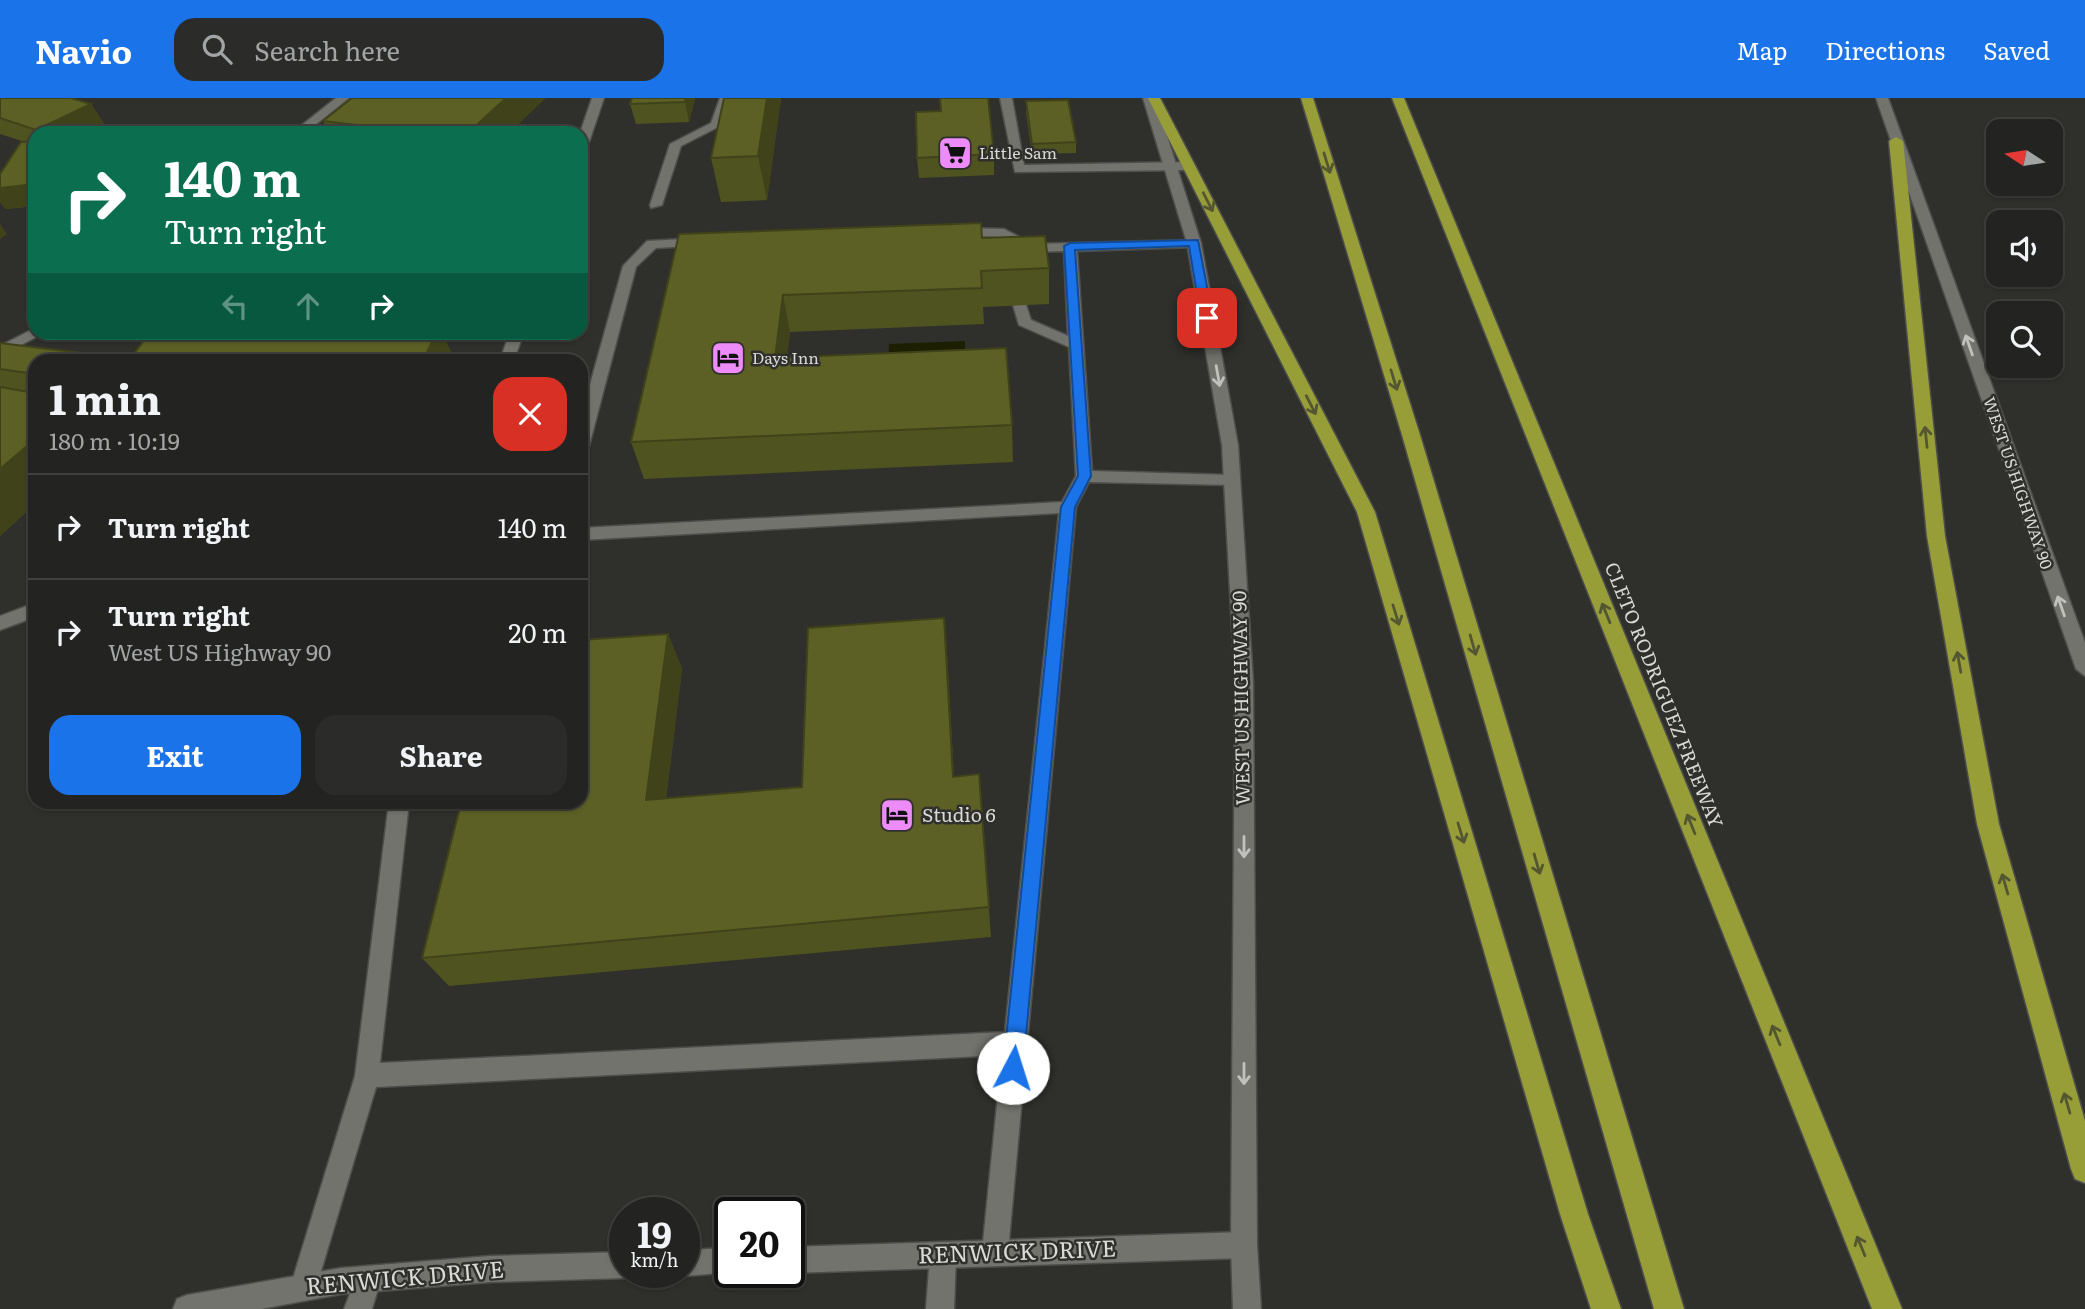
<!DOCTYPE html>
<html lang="en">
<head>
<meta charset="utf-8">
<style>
  :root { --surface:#232421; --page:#2b2c2a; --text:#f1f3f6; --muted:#a3a4a5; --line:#40413f; --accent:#1a73e8 }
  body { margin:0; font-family:Literata,serif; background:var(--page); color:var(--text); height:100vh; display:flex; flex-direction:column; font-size:26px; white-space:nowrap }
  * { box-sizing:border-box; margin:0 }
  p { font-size:23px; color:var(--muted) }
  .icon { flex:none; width:38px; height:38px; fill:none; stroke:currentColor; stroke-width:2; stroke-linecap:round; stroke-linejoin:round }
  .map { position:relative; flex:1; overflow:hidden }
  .panel { position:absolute; left:28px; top:256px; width:560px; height:455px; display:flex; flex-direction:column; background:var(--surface); border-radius:21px; box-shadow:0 2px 5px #0004,0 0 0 2px var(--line) }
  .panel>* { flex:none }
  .banner { position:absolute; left:28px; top:28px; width:560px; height:214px; border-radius:21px; box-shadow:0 2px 5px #0004,0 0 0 2px var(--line); background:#0b6e4f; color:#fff; overflow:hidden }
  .needle { width:46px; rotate:282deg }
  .controls { position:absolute; left:1986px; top:21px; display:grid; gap:14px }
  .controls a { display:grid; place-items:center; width:77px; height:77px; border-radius:14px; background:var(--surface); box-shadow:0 2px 5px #0004,0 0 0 2px var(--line); font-size:35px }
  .speed { position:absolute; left:609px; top:1099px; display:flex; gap:14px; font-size:35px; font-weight:700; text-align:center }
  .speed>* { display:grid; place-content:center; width:91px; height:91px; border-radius:50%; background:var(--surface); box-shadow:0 2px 5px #0004,0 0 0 2px var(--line); line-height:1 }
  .speed small { font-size:18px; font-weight:400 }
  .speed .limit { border:4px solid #111; border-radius:10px; background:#fff; color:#111 }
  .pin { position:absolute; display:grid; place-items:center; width:60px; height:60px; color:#fff; margin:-30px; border-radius:14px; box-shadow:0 4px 10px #0006 }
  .me { position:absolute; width:77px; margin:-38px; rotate:5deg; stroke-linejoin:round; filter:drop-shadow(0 0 5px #0008) }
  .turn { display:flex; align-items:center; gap:24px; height:147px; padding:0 21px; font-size:32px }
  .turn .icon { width:91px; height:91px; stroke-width:2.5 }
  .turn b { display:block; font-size:49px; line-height:60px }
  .lanes { display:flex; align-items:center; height:66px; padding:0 21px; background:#0003; justify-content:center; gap:35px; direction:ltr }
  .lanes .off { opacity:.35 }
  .round { display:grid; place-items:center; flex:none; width:74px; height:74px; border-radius:21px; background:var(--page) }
  .summary { display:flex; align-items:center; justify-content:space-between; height:119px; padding:0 21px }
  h1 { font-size:42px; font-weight:700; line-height:52px }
  .button { display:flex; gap:14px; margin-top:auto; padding:14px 21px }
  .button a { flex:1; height:80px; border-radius:21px; background:var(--accent); color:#fff; font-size:28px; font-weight:700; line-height:80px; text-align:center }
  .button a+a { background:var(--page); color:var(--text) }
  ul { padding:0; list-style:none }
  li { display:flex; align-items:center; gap:21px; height:105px; padding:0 21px; border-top:2px solid var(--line) }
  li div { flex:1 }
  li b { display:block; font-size:26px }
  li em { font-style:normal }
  header { display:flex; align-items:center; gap:42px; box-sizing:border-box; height:98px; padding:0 35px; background:var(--accent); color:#fff }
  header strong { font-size:33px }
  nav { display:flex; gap:38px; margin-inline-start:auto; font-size:24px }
  .search { width:490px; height:63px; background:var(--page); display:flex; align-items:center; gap:18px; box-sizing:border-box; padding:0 24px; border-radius:21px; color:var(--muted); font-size:26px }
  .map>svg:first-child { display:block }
  .water { fill:#1d1f02 }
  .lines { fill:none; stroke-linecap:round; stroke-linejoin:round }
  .service-casing { stroke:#4d4e4b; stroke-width:3 }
  .minor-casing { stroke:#4d4e4b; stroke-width:3 }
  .secondary-casing { stroke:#4d4e4b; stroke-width:3 }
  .motorway-casing { stroke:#4d4e4b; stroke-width:3 }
  .service { fill:#73736e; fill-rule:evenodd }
  .minor { fill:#73736e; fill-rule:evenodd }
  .secondary { fill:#73736e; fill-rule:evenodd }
  .motorway { fill:#979e38; fill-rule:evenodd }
  .wall { fill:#4f5320 }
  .shaded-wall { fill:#40431a }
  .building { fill:#5c6025; stroke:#40431a; stroke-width:2 }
  .oneway { stroke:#535630 }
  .oneway2 { stroke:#c0c0bd }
  .route { fill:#1a73e8; stroke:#114b97; stroke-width:2 }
  .labels { text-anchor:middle; stroke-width:5; stroke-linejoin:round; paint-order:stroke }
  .far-poi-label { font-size:16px; fill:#d9dad7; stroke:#2f302c; text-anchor:start }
  .far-street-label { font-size:16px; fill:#d9dad7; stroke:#2f302c }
  .street-label { font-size:19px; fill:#d9dad7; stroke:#2f302c }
  .poi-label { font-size:19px; fill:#d9dad7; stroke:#2f302c; text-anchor:start }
  .near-street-label { font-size:23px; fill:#d9dad7; stroke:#2f302c }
</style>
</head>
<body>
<header>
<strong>Navio</strong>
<div class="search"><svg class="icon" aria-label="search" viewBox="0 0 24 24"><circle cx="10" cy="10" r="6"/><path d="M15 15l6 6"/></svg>Search here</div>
<nav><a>Map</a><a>Directions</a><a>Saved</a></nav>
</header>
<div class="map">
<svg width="2085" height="1211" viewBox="0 0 2085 1211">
  <rect width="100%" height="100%" fill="#2f302c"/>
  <polygon class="water" points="965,243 965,268 888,272 889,246"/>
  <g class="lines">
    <g class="service-casing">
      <g id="service">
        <polygon points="336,0 349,0 305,35 292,35"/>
        <polygon points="592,0 604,0 587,50 581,54 580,35"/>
        <polygon points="720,0 732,0 722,27 681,48 662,107 651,110 650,107 670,46 711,25"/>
        <polygon points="1000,0 1012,0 1024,67 1189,64 1195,68 1189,72 1015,74"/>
        <polygon points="957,130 1004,131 1033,146 1199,142 1201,145 1194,149 1077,153 1092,373 1232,377 1240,382 1232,387 1089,384 1076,409 1008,1154 1004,1163 995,1167 986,1163 982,1154 1002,957 376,989 316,1190 312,1199 303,1203 294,1199 290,1190 355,978 389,704 409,704 380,965 1005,934 1059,415 581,442 581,430 1062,404 1076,378 1069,249 1019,227 1013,207 1025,204 1031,222 1068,238 1064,153 1031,154 1001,139 952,137 952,131"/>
        <polygon points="703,140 710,144 708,147 656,150 636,169 589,348 581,353 581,319 623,168 647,143"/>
        <polygon points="35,230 35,234 42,234 40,237 0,258 0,248"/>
        <polygon points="510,234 524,234 514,262 500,262"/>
        <polygon points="35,505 35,519 0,532 0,518"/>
        <polygon points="943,1144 952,1148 956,1157 954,1211 926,1211 930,1157 934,1148"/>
        <polygon points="368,1168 377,1172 381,1181 372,1211 344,1211 359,1172"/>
      </g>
    </g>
    <g class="minor-casing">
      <g id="minor">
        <polygon points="1244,1134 1253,1138 1257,1147 1253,1156 1244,1160 789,1175 787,1174 789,1174 789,1149"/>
        <polygon points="730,1150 730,1174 735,1174 684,1178 675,1174 684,1174 684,1152"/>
        <polygon points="625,1154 625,1174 635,1174 625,1180 490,1184 341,1196 261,1211 173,1211 177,1201 187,1197 341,1170 490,1158"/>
      </g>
    </g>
    <g class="secondary-casing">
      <g id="secondary">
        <polygon points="1143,0 1155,0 1201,145 1238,347 1253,584 1257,1147 1261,1211 1233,1211 1231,1147 1235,584 1222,347 1187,145"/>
        <polygon points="1876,0 1888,0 2085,545 2085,578 2076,571"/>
      </g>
    </g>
    <g class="motorway-casing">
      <g id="motorway">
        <polygon points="1148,0 1160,0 1375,414 1588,1116 1621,1211 1591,1211 1560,1116 1357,414"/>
        <polygon points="1301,0 1313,0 1420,337 1684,1211 1654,1211 1402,337"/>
        <polygon points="1392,0 1404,0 1902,1211 1872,1211"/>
        <polygon points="1896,39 1903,43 1945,438 1999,726 2085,1023 2085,1085 2075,1081 2071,1071 1977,726 1927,438 1889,43"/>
      </g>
    </g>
    <use href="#service" class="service"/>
    <use href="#minor" class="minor"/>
    <use href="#secondary" class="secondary"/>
    <use href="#motorway" class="motorway"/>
  </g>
  <g class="wall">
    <polygon points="695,0 689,24 636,26 630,6"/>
    <polygon points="724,0 781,0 767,102 721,104 711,60"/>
    <polygon points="0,1 91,6 104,26 85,35 35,35 35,108 5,111 25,44 0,36"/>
    <polygon points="1026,3 1076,44 1076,55 1032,56 1026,14"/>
    <polygon points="323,23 509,35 329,35"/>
    <polygon points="994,56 994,77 919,80 917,60"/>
    <polygon points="679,136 982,140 1049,170 1049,206 983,209 984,226 790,234 787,259 1012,327 1013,364 644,381 631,344"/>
    <polygon points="0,245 122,260 124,262 35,262 35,406 0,438"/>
    <polygon points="944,520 947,555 954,679 979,676 991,839 449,888 422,860 489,707 668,536 682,571 666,700 802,689"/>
  </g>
  <g class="shaded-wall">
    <polygon points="506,0 546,0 509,35 468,35"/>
    <polygon points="686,0 695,0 689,24 685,4"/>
    <polygon points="767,0 781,0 767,102 758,58"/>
    <polygon points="91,6 104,26 85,35 38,35 36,32"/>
    <polygon points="35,86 35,108 5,111 0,104 0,90"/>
    <polygon points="0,126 7,136 0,141"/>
    <polygon points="783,197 790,234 783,296 775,260"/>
    <polygon points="437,234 442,234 455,262 423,262"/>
    <polygon points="35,341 35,406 0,438 0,371"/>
    <polygon points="944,520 947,555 956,712 953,679"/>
    <polygon points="668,536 682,571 662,735 646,702"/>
  </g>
  <g class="building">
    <polygon points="2,0 71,0 91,6 36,32 0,20 0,1"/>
    <polygon points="352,0 506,0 468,35 423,35 323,23"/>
    <polygon points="632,0 686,0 685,4 630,6"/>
    <polygon points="724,0 767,0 758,58 711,60"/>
    <polygon points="940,0 988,0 994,56 917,60 916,14 941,13"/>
    <polygon points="1068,2 1076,44 1032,46 1026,3"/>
    <polygon points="35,43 35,86 0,90 0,76 21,44"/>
    <polygon points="981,125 982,140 1045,138 1049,170 981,173 982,190 783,197 775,260 1006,250 1012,327 631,344 679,136"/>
    <polygon points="437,234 423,262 129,262 150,235"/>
    <polygon points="0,245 122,260 120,262 35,262 35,276 0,271"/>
    <polygon points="0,289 35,295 35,341 0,371"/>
    <polygon points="944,520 953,679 979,676 989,809 422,860 460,709 489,707 489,704 581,704 581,542 668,536 646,702 802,689 808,530"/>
  </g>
  <defs><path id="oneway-shaft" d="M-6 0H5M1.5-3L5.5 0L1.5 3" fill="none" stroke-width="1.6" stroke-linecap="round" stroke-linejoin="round" transform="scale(1.75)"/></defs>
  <g class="oneway">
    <use href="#oneway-shaft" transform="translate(1327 65) rotate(73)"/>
    <use href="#oneway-shaft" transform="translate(1208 104) rotate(63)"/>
    <use href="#oneway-shaft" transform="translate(1394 282) rotate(73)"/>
    <use href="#oneway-shaft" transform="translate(1311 307) rotate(63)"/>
    <use href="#oneway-shaft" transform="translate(1926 339) rotate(-96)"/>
    <use href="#oneway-shaft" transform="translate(1606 515) rotate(-112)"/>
    <use href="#oneway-shaft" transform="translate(1396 517) rotate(73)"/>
    <use href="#oneway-shaft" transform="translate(1473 547) rotate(74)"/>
    <use href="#oneway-shaft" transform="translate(1959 564) rotate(-100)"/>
    <use href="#oneway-shaft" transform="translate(1691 726) rotate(-112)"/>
    <use href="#oneway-shaft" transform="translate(1461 735) rotate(73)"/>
    <use href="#oneway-shaft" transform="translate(1537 766) rotate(74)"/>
    <use href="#oneway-shaft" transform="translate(2005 786) rotate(-106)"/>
    <use href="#oneway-shaft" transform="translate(1776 937) rotate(-112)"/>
    <use href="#oneway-shaft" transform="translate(2067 1005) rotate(-106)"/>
    <use href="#oneway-shaft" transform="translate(1861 1148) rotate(-112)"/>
  </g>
  <g class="oneway2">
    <use href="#oneway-shaft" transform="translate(1969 247) rotate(-109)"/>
    <use href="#oneway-shaft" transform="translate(1218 278) rotate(80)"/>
    <use href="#oneway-shaft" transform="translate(2061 508) rotate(-109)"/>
    <use href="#oneway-shaft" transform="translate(1244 749) rotate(90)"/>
    <use href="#oneway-shaft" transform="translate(1244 976) rotate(90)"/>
  </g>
  <polygon class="route" points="1198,142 1213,220 1207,224 1201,220 1189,148 1075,152 1091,378 1075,409 1023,970 1020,977 1013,980 1006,977 1003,970 1061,409 1078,378 1064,148 1070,145"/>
  <defs>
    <g id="supermarket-square" transform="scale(1.75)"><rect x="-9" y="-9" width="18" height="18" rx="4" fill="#ed8cf9" stroke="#2f302c"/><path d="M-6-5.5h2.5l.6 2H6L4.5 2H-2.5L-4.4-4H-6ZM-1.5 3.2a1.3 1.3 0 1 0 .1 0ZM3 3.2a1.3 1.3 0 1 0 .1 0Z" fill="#111"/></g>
    <g id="hotel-square" transform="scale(1.75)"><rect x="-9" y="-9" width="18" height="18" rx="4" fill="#ed8cf9" stroke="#2f302c"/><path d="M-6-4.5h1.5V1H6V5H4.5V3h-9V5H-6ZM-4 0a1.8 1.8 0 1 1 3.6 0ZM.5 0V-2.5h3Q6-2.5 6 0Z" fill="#111"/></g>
  </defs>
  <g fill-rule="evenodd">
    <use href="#supermarket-square" x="955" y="55"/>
    <use href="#hotel-square" x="728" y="260"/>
    <use href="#hotel-square" x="897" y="717"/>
  </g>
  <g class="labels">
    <g class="far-poi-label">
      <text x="979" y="61">Little Sam</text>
      <text x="752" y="266">Days Inn</text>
    </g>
    <g class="far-street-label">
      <text transform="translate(2018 385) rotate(71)" y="6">WEST US HIGHWAY 90</text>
    </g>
    <g class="street-label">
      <text transform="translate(1664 597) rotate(68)" y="7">CLETO RODRIGUEZ FREEWAY</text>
      <text transform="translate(1241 600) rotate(-91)" y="7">WEST US HIGHWAY 90</text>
    </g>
    <g class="poi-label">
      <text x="922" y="724">Studio 6</text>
    </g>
    <g class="near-street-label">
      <text transform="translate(1017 1154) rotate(-2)" y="8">RENWICK DRIVE</text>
      <text transform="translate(405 1180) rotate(-5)" y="8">RENWICK DRIVE</text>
    </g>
  </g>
</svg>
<div class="controls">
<a><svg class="needle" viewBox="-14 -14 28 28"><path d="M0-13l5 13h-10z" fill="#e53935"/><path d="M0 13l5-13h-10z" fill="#a3a4a5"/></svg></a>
<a><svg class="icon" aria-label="sound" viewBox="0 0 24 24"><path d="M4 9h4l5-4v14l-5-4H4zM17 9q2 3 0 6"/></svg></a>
<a><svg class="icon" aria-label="search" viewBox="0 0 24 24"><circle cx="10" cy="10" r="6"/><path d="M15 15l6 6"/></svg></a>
</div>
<div class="speed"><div>19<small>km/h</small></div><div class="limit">20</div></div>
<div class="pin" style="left:1207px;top:220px;background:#d93025"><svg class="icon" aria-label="arrive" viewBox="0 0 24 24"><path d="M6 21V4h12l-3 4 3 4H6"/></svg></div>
<svg class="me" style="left:1013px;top:970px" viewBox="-20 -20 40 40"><circle r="19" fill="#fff"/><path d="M0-13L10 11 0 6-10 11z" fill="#1a73e8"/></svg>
<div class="banner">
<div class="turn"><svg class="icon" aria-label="right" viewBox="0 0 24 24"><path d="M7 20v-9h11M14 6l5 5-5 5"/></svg><div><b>140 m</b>Turn right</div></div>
<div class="lanes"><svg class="icon off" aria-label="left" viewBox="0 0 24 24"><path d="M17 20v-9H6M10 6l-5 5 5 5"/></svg><svg class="icon off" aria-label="ahead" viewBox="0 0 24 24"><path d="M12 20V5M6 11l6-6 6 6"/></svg><svg class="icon" aria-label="right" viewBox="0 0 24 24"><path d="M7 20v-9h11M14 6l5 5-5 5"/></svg></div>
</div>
<section class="panel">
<div class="summary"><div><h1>1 min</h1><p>180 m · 10:19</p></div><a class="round" style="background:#d93025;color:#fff"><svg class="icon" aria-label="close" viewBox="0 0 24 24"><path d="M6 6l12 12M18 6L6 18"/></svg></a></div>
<ul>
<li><svg class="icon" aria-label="right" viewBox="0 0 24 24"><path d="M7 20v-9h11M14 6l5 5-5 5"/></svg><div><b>Turn right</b></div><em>140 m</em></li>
<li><svg class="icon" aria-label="right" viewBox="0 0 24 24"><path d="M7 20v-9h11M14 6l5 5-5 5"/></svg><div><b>Turn right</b><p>West US Highway 90</p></div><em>20 m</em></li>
</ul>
<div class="button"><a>Exit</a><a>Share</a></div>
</section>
</div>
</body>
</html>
